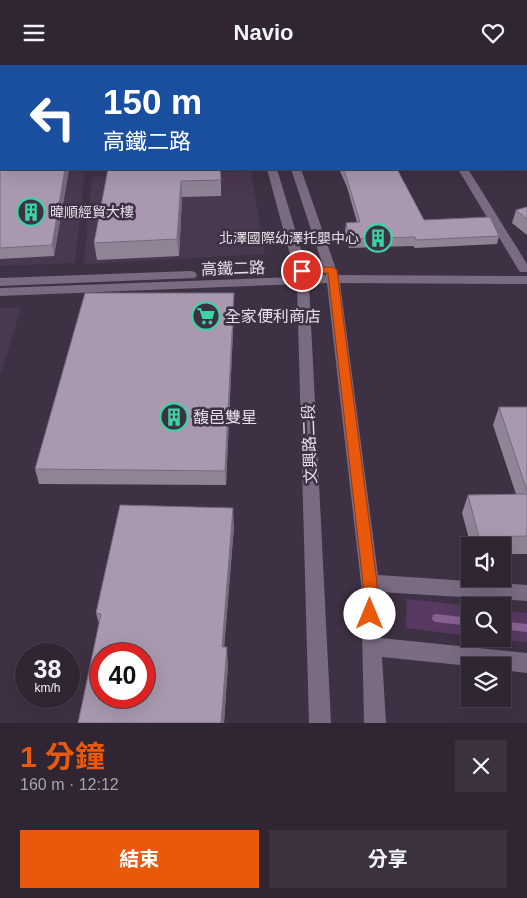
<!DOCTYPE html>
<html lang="zh-TW">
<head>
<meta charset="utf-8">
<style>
  :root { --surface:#2f2533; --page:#3b313f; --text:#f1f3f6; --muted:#a7a5ac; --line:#4a424e; --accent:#ea580c }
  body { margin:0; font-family:Arial,"Noto Sans TC",sans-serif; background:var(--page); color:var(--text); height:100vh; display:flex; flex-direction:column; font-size:19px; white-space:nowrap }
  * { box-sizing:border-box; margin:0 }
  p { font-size:16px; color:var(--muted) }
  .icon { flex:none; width:28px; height:28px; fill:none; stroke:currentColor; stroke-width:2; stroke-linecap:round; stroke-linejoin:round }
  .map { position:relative; height:658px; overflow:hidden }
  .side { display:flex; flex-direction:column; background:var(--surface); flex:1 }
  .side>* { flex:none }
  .banner { position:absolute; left:0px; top:0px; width:528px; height:105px; box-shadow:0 5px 20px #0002,0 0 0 1px var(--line); background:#1a4fa0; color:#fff; overflow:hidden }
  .buttons { position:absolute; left:461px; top:472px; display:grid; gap:10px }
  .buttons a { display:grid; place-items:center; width:50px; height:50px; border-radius:0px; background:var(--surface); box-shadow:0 5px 20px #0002,0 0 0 1px var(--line); font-size:25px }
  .speed { position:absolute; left:15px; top:578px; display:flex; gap:10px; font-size:25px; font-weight:700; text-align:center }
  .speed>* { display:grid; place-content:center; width:65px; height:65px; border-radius:50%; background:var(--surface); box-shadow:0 5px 20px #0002,0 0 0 1px var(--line); line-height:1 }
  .speed small { font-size:12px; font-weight:400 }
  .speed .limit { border:8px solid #d22; background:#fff; color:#111 }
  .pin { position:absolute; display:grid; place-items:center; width:42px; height:42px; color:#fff; margin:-21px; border:2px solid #fff; border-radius:50%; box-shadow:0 1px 5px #0007 }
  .me { position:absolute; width:55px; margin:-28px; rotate:0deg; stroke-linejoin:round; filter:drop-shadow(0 0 4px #0008) }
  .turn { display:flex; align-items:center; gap:18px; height:105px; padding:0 20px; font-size:22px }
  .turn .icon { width:65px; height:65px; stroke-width:2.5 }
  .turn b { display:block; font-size:35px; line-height:42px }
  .round { display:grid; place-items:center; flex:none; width:52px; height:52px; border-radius:0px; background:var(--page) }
  .overview { display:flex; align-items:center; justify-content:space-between; height:85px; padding:0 20px }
  h1 { font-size:30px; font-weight:700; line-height:38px; color:var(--accent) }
  .cta { display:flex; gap:10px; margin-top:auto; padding:10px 20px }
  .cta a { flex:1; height:58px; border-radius:0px; background:var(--accent); color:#fff; font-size:20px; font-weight:700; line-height:58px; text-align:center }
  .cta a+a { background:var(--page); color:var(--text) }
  header { display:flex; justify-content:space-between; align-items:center; height:65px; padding:0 20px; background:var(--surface); font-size:22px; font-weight:700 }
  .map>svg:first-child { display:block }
  .built { fill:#4a3750 }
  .green { fill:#573961 }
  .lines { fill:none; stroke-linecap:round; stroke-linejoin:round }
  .stream { fill:#886295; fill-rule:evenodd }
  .minor { fill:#7b6b81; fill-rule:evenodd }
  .rail { stroke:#9f94a3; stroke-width:2.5; stroke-dasharray:6 3; stroke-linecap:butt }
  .wall { fill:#918396 }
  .shaded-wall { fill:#766a7a }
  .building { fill:#a998af; stroke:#766a7a; fill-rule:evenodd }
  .route { fill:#ea580c; stroke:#983908 }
  .labels { text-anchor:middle; stroke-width:5; stroke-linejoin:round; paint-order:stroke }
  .far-poi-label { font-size:14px; fill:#e6dde9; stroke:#3f3144; text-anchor:start }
  .street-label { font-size:16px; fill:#e6dde9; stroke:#3f3144 }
  .poi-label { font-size:16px; fill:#e6dde9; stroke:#3f3144; text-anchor:start }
</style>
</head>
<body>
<header><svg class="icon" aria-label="menu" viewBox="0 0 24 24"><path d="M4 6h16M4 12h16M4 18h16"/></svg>Navio<svg class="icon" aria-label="heart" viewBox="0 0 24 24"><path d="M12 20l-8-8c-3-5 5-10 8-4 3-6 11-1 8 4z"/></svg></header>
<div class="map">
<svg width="527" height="658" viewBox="0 0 527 658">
  <rect width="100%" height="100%" fill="#3f3144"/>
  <g class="built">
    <polygon points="0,67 1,104 85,104 75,198 0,201"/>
    <polygon points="251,106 265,189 84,199 92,112"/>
    <polygon points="0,243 21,243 0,311"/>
  </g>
  <g class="green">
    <polygon points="407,534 471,541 470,571 406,563"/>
    <polygon points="503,545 527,548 527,577 496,574 502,574"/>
  </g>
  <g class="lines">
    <g class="stream">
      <polygon points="436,549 470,553 470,561 436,557 433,556 432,553 433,550"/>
      <polygon points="502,556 527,559 527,567 502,564"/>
    </g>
    <g class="minor">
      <rect x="232" y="0" width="8" height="1"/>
      <polygon points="250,0 258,0 259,1 251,1"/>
      <polygon points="392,0 400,0 401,1 393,1"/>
      <rect x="526" y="33" width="1" height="6"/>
      <rect x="0" y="48" width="1" height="6"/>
      <polygon points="267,104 277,104 309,211 326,210 291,104 301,104 338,210 527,211 527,219 340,218 378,510 527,520 527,536 380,527 381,573 527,588 527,608 502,605 502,601 470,601 382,592 386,658 364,658 361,518 327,218 309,219 331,658 309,658 297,219 0,231 0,223 296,212"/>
      <polygon points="458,104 468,104 527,199 527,207 520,207 518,204"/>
      <polygon points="191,206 195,207 197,210 195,213 0,221 0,213"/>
    </g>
    <g class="rail">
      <polyline points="70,1 78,0"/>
      <polyline points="117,1 124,0"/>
    </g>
  </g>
  <g class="wall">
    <polygon points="466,0 518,0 519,1 467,1"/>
    <polygon points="0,66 69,104 54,191 0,194"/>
    <polygon points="108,104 221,104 221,131 182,132 179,191 97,195 94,178"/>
    <polygon points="339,104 397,104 424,155 499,171 497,179 415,183 413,181 349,183 345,166 346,158 357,157 347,122"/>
    <polygon points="527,142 527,170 512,158 516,145"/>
    <polygon points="234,243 226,420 39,419 35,404"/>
    <polygon points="499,342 527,342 527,489 502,489 502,481 471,481 462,448 468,430 516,429 493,360"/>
    <polygon points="234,461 224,582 228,598 224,658 78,658 99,559 96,548"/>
  </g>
  <g class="shaded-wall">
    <rect x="0" y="22" width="1" height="8"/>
    <polygon points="65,104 69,104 54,191 52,180"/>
    <polygon points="181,116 182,132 179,191 177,174"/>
    <polygon points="234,228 234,243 226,420 225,406"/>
    <polygon points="233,443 234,461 223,598 222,582"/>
    <polygon points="227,582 228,598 224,658 221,658"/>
  </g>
  <g class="building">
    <polygon points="0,0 6,0 6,1 1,1 1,22 0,22"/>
    <polygon points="492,0 518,0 519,1 493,1"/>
    <polygon points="0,66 1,66 1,104 65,104 52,180 0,183"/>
    <polygon points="108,104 220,104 221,115 181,116 177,174 94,178"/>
    <polygon points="343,104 397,104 424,155 490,152 499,171 416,175 415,172 350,174 346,158 360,157 347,114"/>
    <polygon points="527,142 527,154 516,145"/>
    <polygon points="85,228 234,228 225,406 35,404"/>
    <polygon points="499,342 527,342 527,426"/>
    <polygon points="527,429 527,471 479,472 468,430"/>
    <path d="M120,440L233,443L222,582H227L221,658H78L101,549L96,548ZM101,589H144V631H101Z"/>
  </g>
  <polygon class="route" points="332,202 337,205 377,518 378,549 376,554 370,556 365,554 363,549 363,518 328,208 302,209 297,206 302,203"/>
  <defs>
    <g id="building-ring" transform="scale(1.4375)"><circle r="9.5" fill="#3f3144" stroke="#3cd4a4" stroke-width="1.5"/><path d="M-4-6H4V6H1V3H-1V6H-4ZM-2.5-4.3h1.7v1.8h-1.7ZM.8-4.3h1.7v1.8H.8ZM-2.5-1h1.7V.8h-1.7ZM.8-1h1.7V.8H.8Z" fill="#3cd4a4"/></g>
    <g id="supermarket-ring" transform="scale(1.4375)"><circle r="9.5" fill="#3f3144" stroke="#3cd4a4" stroke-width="1.5"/><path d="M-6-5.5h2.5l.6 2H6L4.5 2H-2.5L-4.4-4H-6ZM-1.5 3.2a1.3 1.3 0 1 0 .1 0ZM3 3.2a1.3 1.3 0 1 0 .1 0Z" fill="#3cd4a4"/></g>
  </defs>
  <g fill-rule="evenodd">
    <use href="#building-ring" x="31" y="147"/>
    <use href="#building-ring" x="378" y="173"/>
    <use href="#supermarket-ring" x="206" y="251"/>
    <use href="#building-ring" x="174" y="352"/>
  </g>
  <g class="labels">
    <g class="far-poi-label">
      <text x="50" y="152">暐順經貿大樓</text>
      <text x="359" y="178" text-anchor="end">北澤國際幼澤托嬰中心</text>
    </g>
    <g class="street-label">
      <text transform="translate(233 203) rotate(-2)" y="6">高鐵二路</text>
      <text transform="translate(309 379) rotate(-92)" y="6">文興路二段</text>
    </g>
    <g class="poi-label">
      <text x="225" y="257">全家便利商店</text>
      <text x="193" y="358">馥邑雙星</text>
    </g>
  </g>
</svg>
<div class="buttons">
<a><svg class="icon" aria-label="sound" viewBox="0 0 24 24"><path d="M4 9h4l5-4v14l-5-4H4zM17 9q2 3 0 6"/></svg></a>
<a><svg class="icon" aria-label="search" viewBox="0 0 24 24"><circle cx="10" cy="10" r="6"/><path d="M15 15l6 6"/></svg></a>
<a><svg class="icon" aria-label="layers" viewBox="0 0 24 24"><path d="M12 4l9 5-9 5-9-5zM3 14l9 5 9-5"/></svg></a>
</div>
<div class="speed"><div>38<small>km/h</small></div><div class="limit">40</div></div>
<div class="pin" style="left:302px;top:206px;background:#d93025"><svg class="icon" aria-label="arrive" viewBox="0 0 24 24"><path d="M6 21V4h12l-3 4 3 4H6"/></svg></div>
<svg class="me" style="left:370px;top:549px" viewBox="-20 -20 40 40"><circle r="19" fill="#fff"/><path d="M0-13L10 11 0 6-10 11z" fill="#ea580c"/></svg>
<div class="banner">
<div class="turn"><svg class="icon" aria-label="left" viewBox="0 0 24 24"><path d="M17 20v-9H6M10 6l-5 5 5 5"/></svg><div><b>150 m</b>高鐵二路</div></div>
</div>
</div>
<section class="side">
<div class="overview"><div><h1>1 分鐘</h1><p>160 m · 12:12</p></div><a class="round"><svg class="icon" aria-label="close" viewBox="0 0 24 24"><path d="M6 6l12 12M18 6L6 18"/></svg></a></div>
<div class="cta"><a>結束</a><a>分享</a></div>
</section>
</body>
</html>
